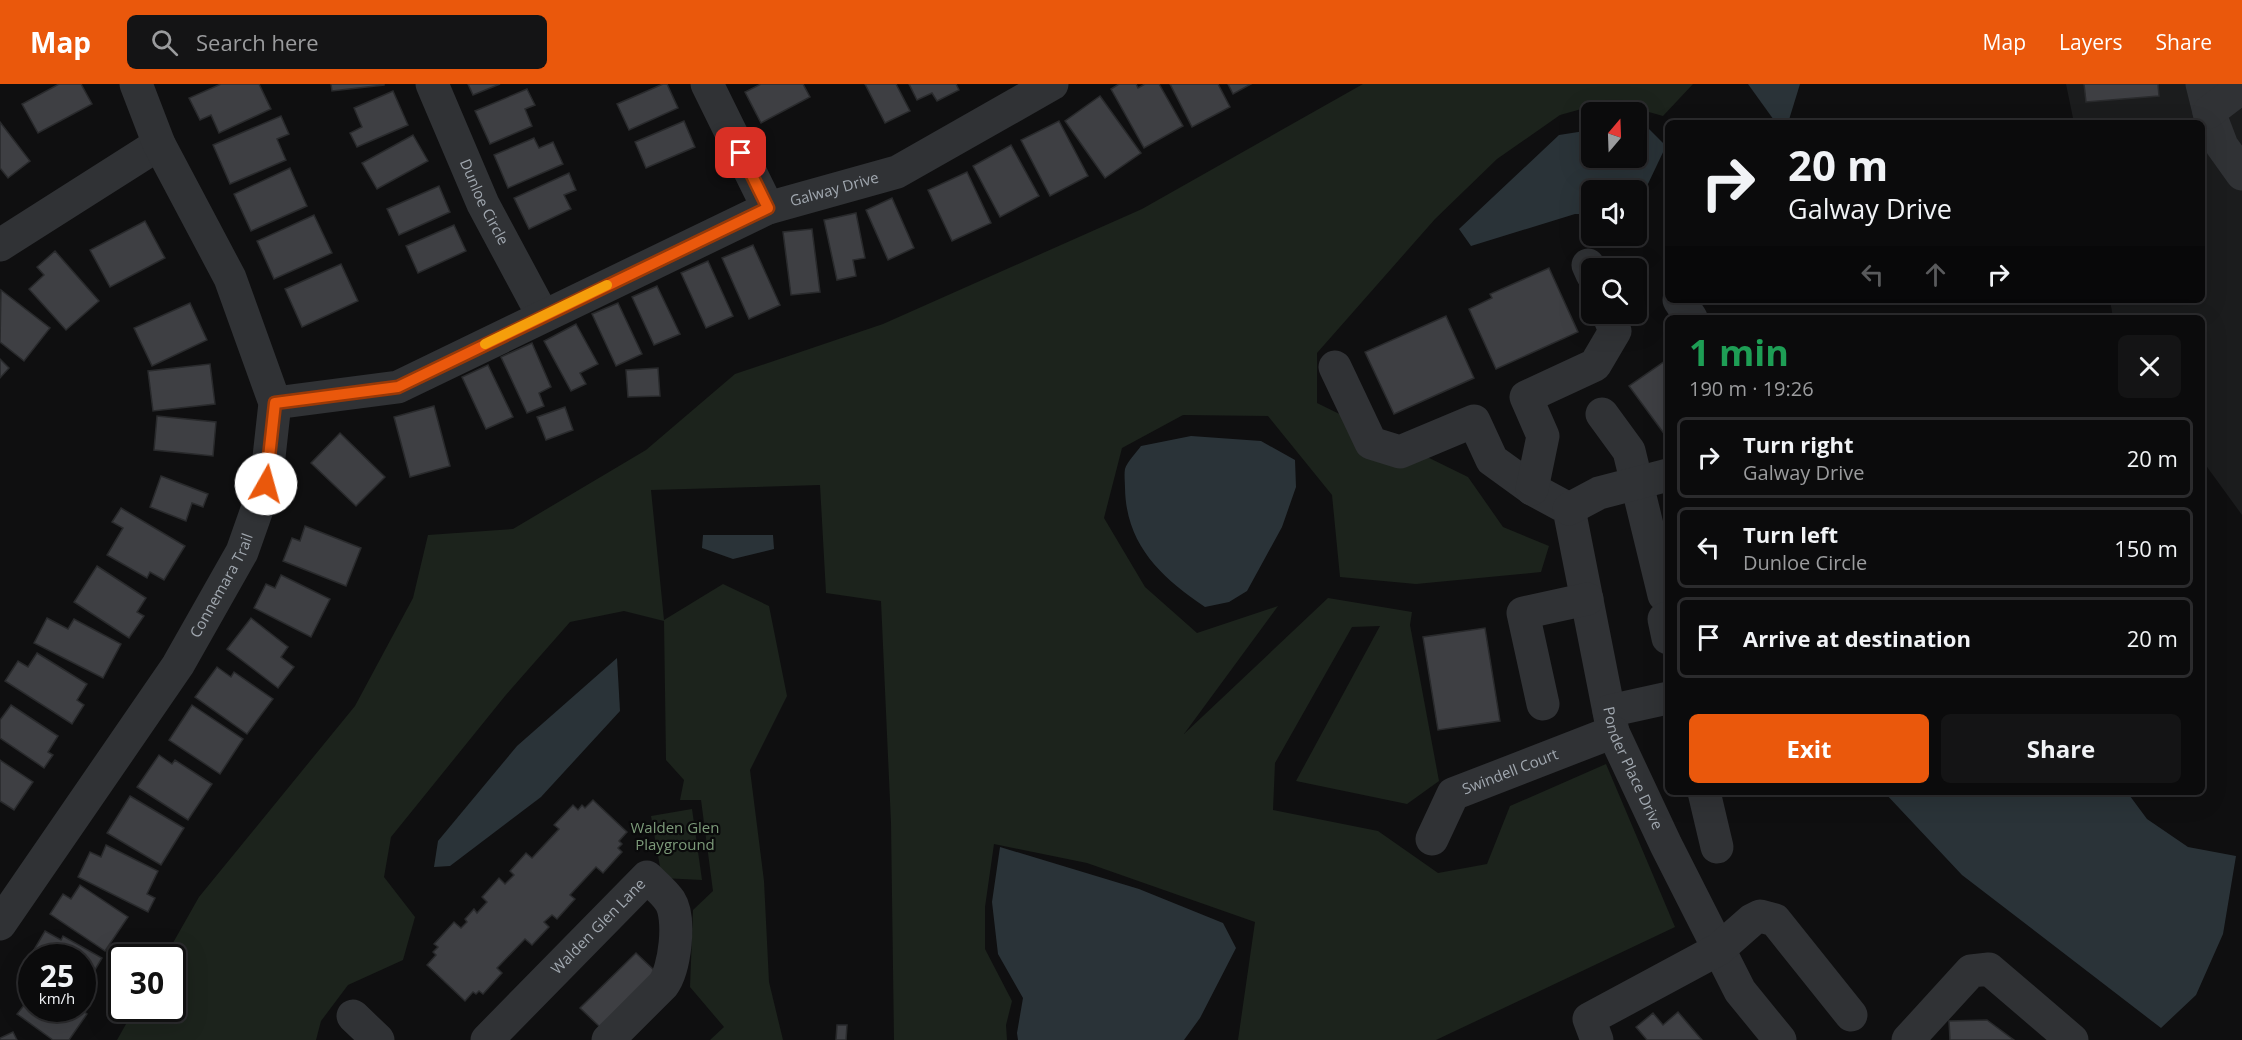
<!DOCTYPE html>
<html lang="en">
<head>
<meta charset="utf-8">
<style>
  :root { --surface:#0b0b0c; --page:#141415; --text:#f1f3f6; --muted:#9a9b9d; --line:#2b2b2d; --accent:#ea580c }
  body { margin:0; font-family:"Open Sans",sans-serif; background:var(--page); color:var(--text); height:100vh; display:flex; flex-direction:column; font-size:22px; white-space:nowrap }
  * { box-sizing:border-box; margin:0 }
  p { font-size:20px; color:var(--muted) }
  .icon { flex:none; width:33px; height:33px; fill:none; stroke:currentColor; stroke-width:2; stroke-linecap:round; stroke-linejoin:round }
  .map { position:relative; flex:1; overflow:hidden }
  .side { position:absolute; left:1665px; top:231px; width:540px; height:480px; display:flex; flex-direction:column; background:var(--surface); border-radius:9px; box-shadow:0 6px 24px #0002,0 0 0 2px var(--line) }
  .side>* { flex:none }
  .top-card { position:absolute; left:1665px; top:36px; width:540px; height:183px; border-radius:9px; box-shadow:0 6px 24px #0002,0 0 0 2px var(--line); background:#0b0b0c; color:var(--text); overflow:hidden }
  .needle { width:39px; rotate:19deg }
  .tools { position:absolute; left:1581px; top:18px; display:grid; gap:12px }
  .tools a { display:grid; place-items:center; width:66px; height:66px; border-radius:9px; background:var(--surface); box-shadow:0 6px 24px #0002,0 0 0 2px var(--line); font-size:30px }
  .speed { position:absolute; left:18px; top:860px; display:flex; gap:12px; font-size:30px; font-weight:700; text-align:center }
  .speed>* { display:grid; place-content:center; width:78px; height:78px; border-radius:50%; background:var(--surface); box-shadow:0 6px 24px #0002,0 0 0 2px var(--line); line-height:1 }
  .speed small { font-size:15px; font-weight:400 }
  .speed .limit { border:3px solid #111; border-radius:9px; background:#fff; color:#111 }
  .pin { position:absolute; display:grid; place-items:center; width:51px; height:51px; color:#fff; margin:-26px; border-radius:12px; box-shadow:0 3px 9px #0006 }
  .me { position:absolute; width:66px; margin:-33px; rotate:7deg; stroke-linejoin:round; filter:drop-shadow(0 0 4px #0008) }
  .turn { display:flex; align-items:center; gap:21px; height:126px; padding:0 24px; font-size:27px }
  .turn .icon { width:78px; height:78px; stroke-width:2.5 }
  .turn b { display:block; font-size:42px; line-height:51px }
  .lanes { display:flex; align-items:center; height:57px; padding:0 24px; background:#0003; justify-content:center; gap:30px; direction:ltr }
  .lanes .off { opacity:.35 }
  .round { display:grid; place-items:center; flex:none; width:63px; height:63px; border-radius:9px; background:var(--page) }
  .headline { display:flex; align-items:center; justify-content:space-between; height:102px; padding:0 24px }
  h1 { font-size:36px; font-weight:700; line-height:45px; color:#1e9e55 }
  .primary-button { display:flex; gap:12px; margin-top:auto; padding:12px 24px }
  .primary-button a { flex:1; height:69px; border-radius:9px; background:var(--accent); color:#fff; font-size:24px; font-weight:700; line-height:69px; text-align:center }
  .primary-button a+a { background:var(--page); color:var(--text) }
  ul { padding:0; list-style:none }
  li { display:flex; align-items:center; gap:18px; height:81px; margin:0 12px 9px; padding:0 12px; border:3px solid var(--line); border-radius:9px }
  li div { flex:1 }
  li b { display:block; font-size:22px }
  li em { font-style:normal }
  header { display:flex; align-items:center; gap:36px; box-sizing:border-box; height:84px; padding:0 30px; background:var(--accent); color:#fff }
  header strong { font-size:28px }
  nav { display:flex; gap:33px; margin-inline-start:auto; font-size:21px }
  .search { width:420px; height:54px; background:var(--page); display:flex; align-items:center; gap:15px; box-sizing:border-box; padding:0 21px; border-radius:9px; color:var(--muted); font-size:22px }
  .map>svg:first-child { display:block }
  .built { fill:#1b1c1d }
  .green { fill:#1c231c }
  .water { fill:#2a3338 }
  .building { fill:#3e3f43; stroke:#292a2c; stroke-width:1.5 }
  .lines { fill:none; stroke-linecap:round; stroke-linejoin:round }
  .minor { stroke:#303235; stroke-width:33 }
  .route-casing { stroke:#983908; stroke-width:15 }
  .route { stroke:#ea580c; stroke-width:10 }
  .slow { stroke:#f59e0b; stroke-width:10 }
  .labels { text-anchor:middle; stroke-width:4.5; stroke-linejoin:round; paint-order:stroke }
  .street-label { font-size:15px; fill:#a1a8b0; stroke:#0a0a0b }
  .park-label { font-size:15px; fill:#7c9a79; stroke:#0a0a0b }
</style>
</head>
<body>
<header>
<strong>Map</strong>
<div class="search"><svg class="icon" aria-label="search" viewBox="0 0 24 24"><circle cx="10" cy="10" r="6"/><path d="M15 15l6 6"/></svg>Search here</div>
<nav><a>Map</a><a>Layers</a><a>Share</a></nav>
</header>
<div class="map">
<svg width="2242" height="956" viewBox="0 0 2242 956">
  <rect width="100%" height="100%" fill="#0f0f10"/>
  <polygon class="built" points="2066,0 2242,0 2242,431 2202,376 2202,234 2113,234 2110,216 2202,216 2202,39 2074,39"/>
  <g class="green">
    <polygon points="1363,0 1693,0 1663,32 1610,17 1560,31 1497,75 1435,135 1317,269 1317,319 1468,393 1503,443 1549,462 1541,488 1416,500 1340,493 1332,411 1268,332 1183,331 1122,364 1104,434 1145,503 1197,549 1278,522 1184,650 1328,514 1412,528 1410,541 1439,697 1407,720 1296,697 1380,542 1352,543 1275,679 1273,726 1378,747 1438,789 1487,780 1510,722 1606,680 1675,843 1436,956 1238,956 1255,838 1087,779 994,760 985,823 985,865 1012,917 1006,941 1007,956 894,956 891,739 881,517 826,509 820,401 651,406 664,536 723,500 769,522 787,612 750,686 764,797 769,898 783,956 710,956 724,943 690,903 693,826 713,807 701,716 680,716 684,696 666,676 664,537 624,527 570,538 505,612 391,753 384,793 415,833 403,876 348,901 321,937 316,956 117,956 135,924 172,924 172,873 165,873 199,813 355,622 413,514 428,451 513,445 646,366 735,290 883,240 1142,125"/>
    <polygon points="692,725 702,796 662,794 651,732"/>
  </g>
  <g class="water">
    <polygon points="1748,0 1800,0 1788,39 1776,39"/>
    <polygon points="1643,39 1666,62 1637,123 1636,106 1592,106 1591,130 1575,130 1471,162 1459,145 1559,51 1591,46 1592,74 1636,74 1637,40"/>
    <path d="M1191,352L1261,357L1295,376L1296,403L1282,443L1247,507L1229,518L1205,523C1161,493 1126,461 1125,404C1125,398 1124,391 1125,385C1127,378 1136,369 1141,362Z"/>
    <polygon points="703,451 773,451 774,465 733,475 702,464"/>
    <polygon points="617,574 620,627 541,713 450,782 434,783 438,757 517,662"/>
    <polygon points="1884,708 2127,708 2147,735 2188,763 2236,772 2223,850 2196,911 2161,944 1962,791"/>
    <polygon points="1000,763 1139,805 1223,839 1236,864 1200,934 1184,956 1018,956 1017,949 1023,914 998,870 992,818"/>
  </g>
  <g class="building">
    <polygon points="59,0 81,0 92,20 38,49 22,20"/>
    <polygon points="221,0 259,0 271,25 219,49 211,31 200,36 189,14"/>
    <polygon points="331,0 384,0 384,1 332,7"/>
    <polygon points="468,0 500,0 473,11"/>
    <polygon points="663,0 667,0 678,24 629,46 617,20"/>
    <polygon points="761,0 803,0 810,13 761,39 745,8"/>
    <polygon points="865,0 896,0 910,27 885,39"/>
    <polygon points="909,0 956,0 959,6 937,17 932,9 917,16"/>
    <polygon points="1119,0 1136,0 1138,4 1145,0 1159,0 1183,42 1144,64 1111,5"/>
    <polygon points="1170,0 1218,0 1230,23 1192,43"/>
    <polygon points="1228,0 1251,0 1233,10"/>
    <polygon points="2084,0 2158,0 2159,12 2086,18"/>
    <polygon points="527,5 535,21 525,25 532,42 490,60 475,27"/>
    <polygon points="393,7 408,41 357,63 350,49 362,43 354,24"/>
    <polygon points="1100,12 1141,69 1105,94 1065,37"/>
    <polygon points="281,32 289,50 277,55 286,76 230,100 213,61"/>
    <polygon points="684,37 695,63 646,84 635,58"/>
    <polygon points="1059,37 1088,92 1050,112 1021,56"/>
    <polygon points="0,38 30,77 8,94 0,84"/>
    <polygon points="413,51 428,77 377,105 362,79"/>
    <polygon points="534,54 539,64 553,58 563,80 508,104 494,71"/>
    <polygon points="1011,61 1039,112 1000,133 973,82"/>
    <polygon points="290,84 307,122 251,147 234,110"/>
    <polygon points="967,88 991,139 952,157 928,106"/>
    <polygon points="569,89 576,106 564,111 571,125 529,145 514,114"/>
    <polygon points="439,102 450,128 399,151 387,125"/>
    <polygon points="892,114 914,164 888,176 866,126"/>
    <polygon points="856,129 865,174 853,176 856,192 837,196 824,136"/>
    <polygon points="314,131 332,169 274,195 257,157"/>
    <polygon points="145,137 165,174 110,203 90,166"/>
    <polygon points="454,141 466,167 418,189 406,162"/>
    <polygon points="812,145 820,208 791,211 783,148"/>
    <polygon points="753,161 780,221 749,235 722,174"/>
    <polygon points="55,167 99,217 66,246 29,205 44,191 37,183"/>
    <polygon points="708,177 733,232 706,244 681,189"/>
    <polygon points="341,180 358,217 302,243 285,205"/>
    <polygon points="1549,184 1578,248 1496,285 1469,225 1492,214 1490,210"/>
    <polygon points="657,202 680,250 654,261 632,213"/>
    <polygon points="1,206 50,244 24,277 0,258"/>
    <polygon points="190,219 207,256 152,282 134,244"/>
    <polygon points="618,219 642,270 616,282 592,230"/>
    <polygon points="1446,232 1474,294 1394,330 1365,268"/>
    <polygon points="576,240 598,280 580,289 586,300 571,307 544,257"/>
    <polygon points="532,259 551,303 539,309 544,322 527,329 501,273"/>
    <polygon points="0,275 9,284 0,294"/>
    <polygon points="1668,275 1668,355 1629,302"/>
    <polygon points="210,280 215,320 153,327 148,287"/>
    <polygon points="488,281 513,333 486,345 462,293"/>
    <polygon points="658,284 660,312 628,313 626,286"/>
    <polygon points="434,322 450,382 410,393 394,333"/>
    <polygon points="565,323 573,346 546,356 537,333"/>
    <polygon points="157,332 216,338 213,372 154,366"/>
    <polygon points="340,349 385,393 356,422 311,379"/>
    <polygon points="161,392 208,410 203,423 192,419 186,437 150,423"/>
    <polygon points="121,424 185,462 164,496 150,488 147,494 107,471 123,444 112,438"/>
    <polygon points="305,442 361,464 346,502 283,477 292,454 300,457"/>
    <polygon points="97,482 146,514 137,528 144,532 129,554 74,518"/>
    <polygon points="281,491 330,515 311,553 254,524 266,500 275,504"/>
    <polygon points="47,534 68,545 74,535 121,560 103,594 34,559"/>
    <polygon points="251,534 288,563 281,573 294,583 278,604 227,565"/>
    <polygon points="1485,544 1500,637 1438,646 1423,553"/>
    <polygon points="37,569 87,600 77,616 84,621 72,640 5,597 18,577 28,583"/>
    <polygon points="217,583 231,593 234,588 273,615 247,650 195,613"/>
    <polygon points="11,621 58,652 48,668 53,671 44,684 0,654 0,636"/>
    <polygon points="192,621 243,655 220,690 169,656"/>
    <polygon points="159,671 172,680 175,676 212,700 188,736 137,703"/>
    <polygon points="0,676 33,698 14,726 0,717"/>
    <polygon points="1742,708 1798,708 1799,709 1743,712"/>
    <polygon points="130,712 184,744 161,781 107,749"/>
    <polygon points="593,716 627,748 619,757 622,760 618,764 622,768 603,789 596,783 570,811 575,815 557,835 552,831 544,838 549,843 532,861 525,855 497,884 502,889 483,910 479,907 476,910 473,908 465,917 427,881 436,871 433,868 438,863 434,860 454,838 461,844 467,838 465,835 474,825 477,829 487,818 482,813 499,794 505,800 514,791 510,787 526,769 532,774 559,745 554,741 573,721 578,726 582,721 585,724"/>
    <polygon points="106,761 158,787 147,810 155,814 148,828 78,793 90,768 101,773"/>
    <polygon points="80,801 128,833 105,867 50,830 63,810 71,815"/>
    <polygon points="45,847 61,856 63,852 102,874 82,908 82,873 32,873 32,885 25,881"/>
    <polygon points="636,869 656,888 600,943 580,924"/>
    <polygon points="32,911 32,924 79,924 87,930 69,956 53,956 17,930"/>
    <polygon points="1678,928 1702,956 1647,956 1636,943 1653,929 1663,941"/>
    <polygon points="1987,936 2014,956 1950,956 1949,937"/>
    <polygon points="837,941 847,941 846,956 836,956"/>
    <polygon points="13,948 17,956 0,956 0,954"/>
  </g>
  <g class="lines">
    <g class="minor">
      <path id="s1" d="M432,0L483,120L543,232"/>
      <polyline points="707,0 768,124"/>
      <polyline points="2202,0 2209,28 2222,62 2242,90"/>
      <polyline points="2209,28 2242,3"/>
      <polyline points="0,161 159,60"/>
      <polyline points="1588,181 1592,190"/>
      <polyline points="1679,216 1691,234"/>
      <path id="s2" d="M1335,283L1371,359L1400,368L1474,337L1492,376L1532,405L1569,425L1613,648L1666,761L1740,907L1780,956"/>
      <path id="s3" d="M275,319L398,303L768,124L897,88L1052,0"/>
      <polyline points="1602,330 1629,367 1664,511"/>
      <polyline points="1532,405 1543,352 1526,313 1595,281 1615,247 1608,230"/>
      <polyline points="1569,425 1599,409 1668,391"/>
      <polyline points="1664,535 1668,554"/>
      <polyline points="1543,620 1523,529 1587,515"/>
      <polyline points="1609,627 1668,614"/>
      <polyline points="1704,708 1717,763"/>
      <path id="s4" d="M1432,755L1453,710L1613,648"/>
      <path id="s5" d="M0,840L178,581L242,468L266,400L275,319L230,194L159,60L136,0"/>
      <polyline points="353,932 378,956"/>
      <path id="s6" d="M487,956L647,793C654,800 664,808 670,817C681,834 675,885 663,901L608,956"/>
      <polyline points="1597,956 1589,935 1719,865 1752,836 1760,832 1775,836 1851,931"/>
      <polyline points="1908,956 1971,887 1989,885 2072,956"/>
    </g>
  </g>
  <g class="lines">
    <g class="route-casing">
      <polyline id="route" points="266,400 275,319 398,303 768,124 741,69"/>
    </g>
    <use href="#route" class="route"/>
    <polyline class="slow" points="485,260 607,201"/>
  </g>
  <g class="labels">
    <g class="street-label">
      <text dy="5" stroke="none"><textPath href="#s3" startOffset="604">Galway Drive</textPath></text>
      <text dy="5" stroke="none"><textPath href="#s1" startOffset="129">Dunloe Circle</textPath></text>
      <text dy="5" stroke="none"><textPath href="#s5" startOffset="405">Connemara Trail</textPath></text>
      <text dy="5" stroke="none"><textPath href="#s2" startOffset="597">Ponder Place Drive</textPath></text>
      <text dy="5" stroke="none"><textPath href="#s4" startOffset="111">Swindell Court</textPath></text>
      <text dy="5" stroke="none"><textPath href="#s6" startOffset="159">Walden Glen Lane</textPath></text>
    </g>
    <g class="park-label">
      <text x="675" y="749">Walden Glen<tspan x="675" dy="17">Playground</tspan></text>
    </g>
  </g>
</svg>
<div class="tools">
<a><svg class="needle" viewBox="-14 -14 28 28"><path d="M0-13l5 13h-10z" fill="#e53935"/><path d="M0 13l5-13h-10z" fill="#9a9b9d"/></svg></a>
<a><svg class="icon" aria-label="sound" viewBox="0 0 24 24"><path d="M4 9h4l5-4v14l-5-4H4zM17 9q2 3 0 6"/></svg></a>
<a><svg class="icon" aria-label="search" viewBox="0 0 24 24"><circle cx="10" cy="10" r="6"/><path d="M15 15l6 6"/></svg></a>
</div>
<div class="speed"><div>25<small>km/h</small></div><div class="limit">30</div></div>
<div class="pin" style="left:741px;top:69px;background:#d93025"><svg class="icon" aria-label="arrive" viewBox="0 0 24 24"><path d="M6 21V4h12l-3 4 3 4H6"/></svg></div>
<svg class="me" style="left:266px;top:400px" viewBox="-20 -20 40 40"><circle r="19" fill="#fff"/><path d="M0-13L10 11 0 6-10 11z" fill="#ea580c"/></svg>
<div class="top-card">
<div class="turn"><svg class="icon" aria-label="right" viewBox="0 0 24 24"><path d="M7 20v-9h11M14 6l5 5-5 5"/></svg><div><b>20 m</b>Galway Drive</div></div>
<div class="lanes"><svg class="icon off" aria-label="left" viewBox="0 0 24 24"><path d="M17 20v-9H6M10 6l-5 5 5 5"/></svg><svg class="icon off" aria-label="ahead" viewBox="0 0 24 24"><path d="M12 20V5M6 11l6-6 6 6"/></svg><svg class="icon" aria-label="right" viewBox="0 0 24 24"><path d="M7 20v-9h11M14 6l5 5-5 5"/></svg></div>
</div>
<section class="side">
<div class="headline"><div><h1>1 min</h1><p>190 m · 19:26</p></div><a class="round"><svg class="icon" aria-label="close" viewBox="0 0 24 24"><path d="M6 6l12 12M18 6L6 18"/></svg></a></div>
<ul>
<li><svg class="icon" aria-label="right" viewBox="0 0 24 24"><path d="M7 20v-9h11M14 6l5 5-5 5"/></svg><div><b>Turn right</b><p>Galway Drive</p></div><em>20 m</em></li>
<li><svg class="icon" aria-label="left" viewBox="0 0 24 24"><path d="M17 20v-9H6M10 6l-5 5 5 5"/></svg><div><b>Turn left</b><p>Dunloe Circle</p></div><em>150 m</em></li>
<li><svg class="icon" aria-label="arrive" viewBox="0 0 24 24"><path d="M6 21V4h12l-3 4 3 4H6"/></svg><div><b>Arrive at destination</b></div><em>20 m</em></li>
</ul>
<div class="primary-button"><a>Exit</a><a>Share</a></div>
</section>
</div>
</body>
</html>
